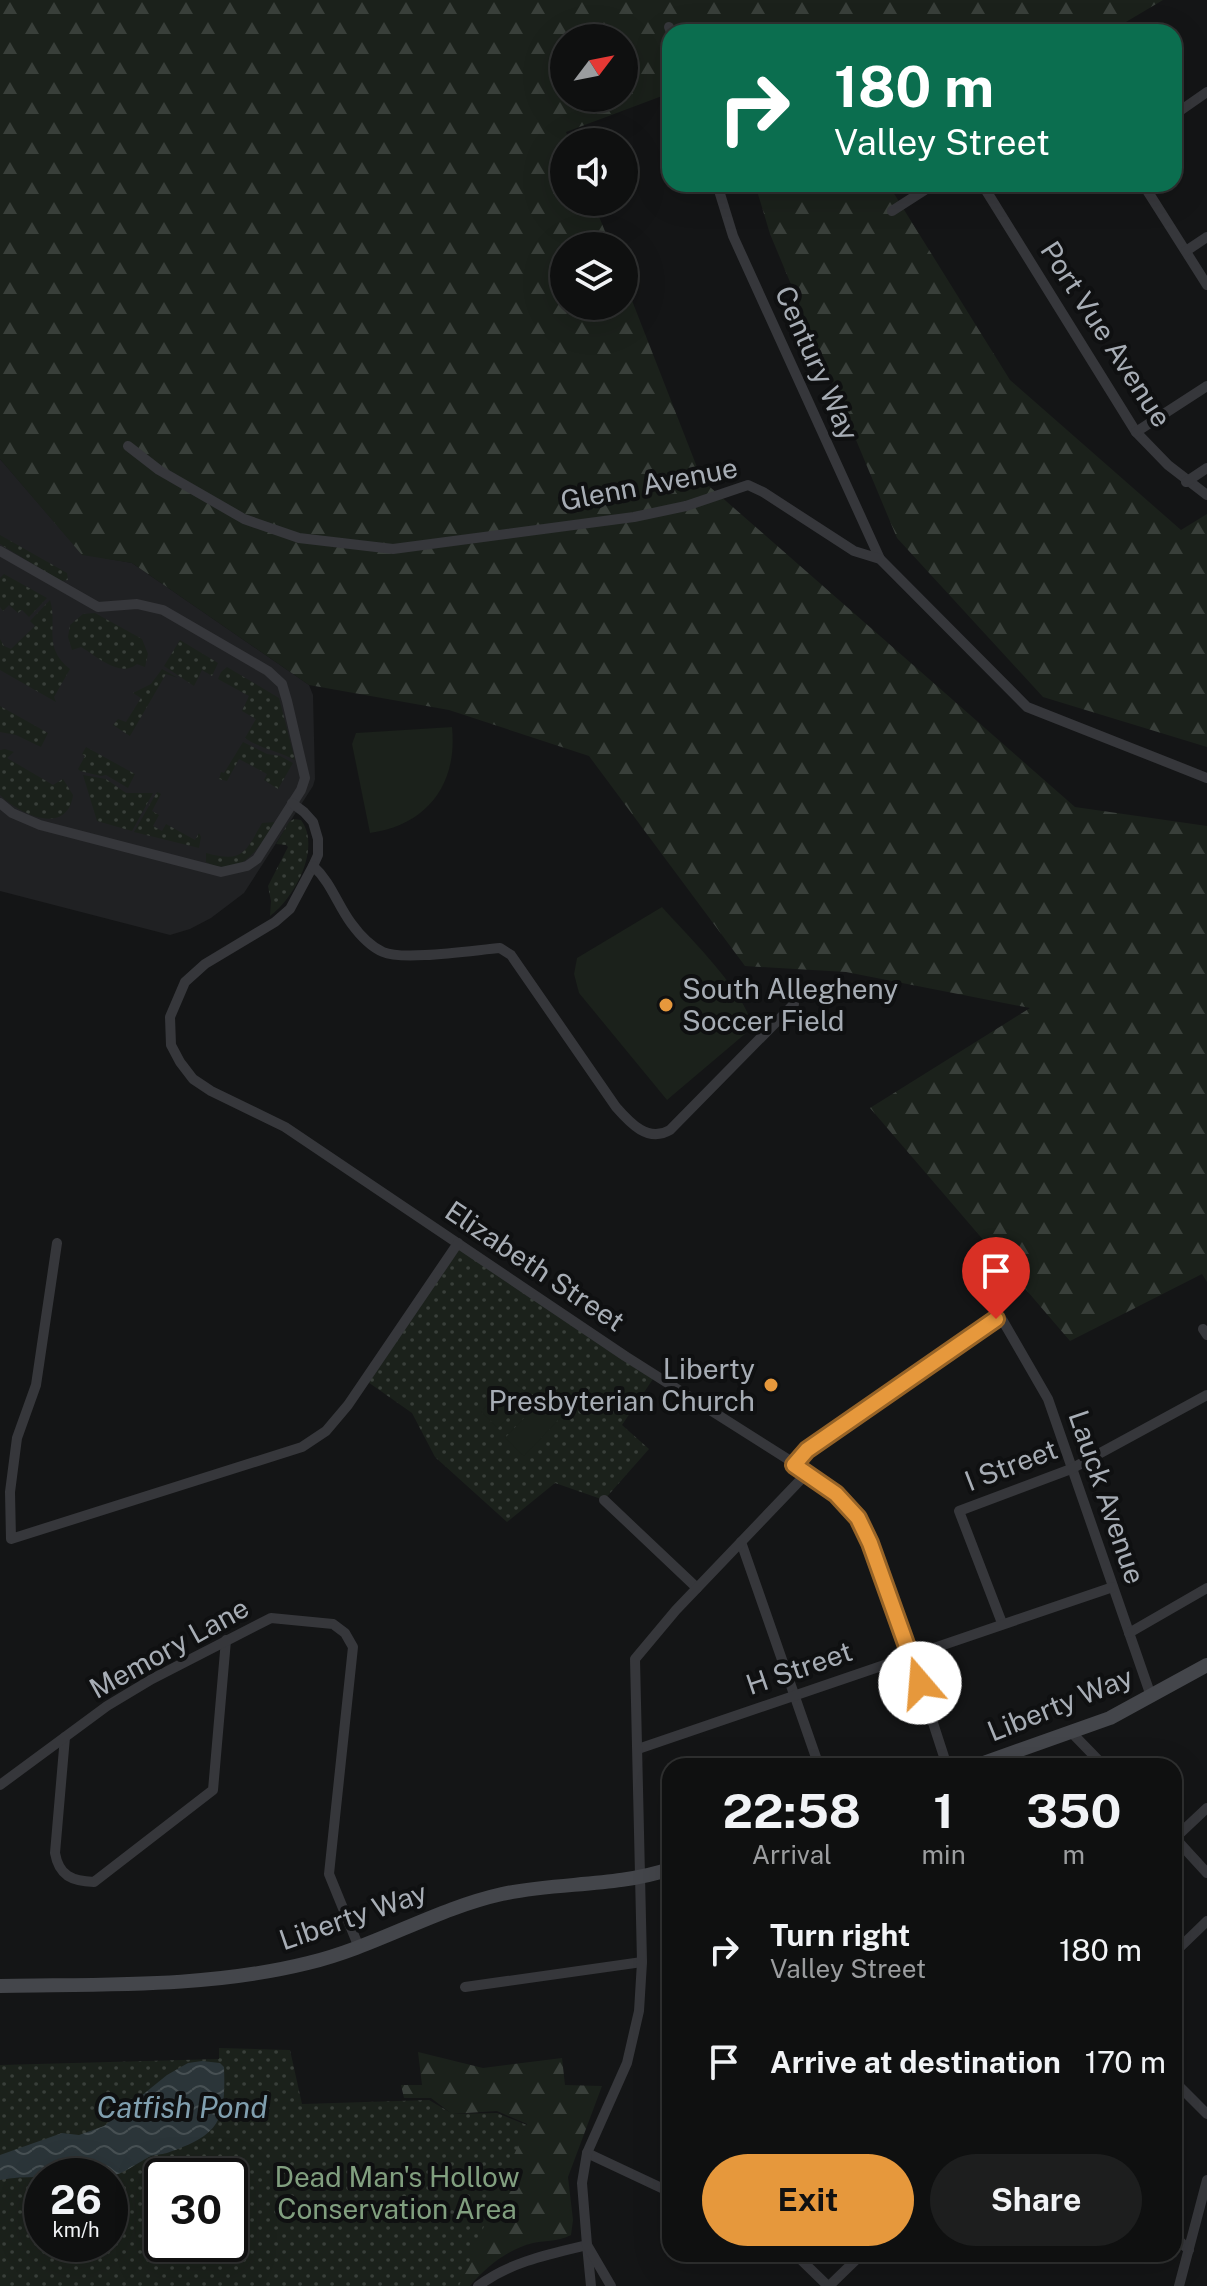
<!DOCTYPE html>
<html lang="en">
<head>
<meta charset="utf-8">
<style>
  :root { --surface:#0f1010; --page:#1d1e1e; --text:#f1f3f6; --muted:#9b9d9f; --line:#2f3030; --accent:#e6983c }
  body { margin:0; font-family:"Public Sans",sans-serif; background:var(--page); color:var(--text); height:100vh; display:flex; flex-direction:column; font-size:30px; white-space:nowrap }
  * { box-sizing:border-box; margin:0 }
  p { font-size:26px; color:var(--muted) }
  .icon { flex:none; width:44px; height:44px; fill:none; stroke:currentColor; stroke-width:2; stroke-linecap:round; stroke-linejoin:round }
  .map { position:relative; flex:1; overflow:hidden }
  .panel { position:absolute; left:662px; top:1758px; width:520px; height:504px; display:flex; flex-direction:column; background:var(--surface); border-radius:24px; box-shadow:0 8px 32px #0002,0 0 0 2px var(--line) }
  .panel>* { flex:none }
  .hud { position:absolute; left:662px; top:24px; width:520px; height:168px; border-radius:24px; box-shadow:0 8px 32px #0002,0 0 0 2px var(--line); background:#0b6e4f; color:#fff; overflow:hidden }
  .needle { width:52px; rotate:58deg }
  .controls { position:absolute; left:550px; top:24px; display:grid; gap:16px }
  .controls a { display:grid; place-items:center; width:88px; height:88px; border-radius:50%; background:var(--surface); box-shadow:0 8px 32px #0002,0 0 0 2px var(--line); font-size:40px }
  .speed { position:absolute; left:24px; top:2158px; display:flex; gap:16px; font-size:40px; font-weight:700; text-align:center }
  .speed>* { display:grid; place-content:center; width:104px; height:104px; border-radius:50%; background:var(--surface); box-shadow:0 8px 32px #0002,0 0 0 2px var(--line); line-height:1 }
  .speed small { font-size:20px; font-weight:400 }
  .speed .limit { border:4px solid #111; border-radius:12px; background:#fff; color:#111 }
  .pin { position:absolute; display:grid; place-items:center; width:68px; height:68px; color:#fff; margin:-82px -34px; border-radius:50% 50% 50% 0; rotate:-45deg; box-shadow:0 0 8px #0007 }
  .pin .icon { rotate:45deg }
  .me { position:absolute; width:88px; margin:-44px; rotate:342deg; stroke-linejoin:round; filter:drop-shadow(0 0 6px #0008) }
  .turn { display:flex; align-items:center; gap:28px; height:168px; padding:0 40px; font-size:36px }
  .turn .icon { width:104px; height:104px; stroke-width:2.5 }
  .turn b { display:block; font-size:56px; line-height:68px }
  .eta { display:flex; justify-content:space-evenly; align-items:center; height:136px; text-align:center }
  .eta b { font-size:48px; font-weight:700; line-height:56px }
  .button { display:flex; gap:16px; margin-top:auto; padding:16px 40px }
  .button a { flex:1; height:92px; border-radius:48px; background:var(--accent); color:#111; font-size:32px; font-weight:700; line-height:92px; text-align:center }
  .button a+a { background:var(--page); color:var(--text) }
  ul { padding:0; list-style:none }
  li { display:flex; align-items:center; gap:24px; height:112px; padding:0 40px }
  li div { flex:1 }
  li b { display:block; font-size:30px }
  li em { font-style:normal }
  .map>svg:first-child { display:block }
  .built { fill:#202123 }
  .green { fill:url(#green-dots); fill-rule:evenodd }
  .forest { fill:url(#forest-firs); fill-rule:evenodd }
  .pitch { fill:#1b211b }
  .water { fill:url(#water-waves) }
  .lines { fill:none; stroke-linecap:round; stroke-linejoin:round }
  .street { stroke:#36373b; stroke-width:10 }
  .secondary { stroke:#44464b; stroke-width:14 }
  .route-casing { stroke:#966327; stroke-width:20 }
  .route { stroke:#e6983c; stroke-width:14 }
  .poi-dot { fill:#e6983c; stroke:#0f1011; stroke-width:3 }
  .labels { text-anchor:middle; stroke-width:8; stroke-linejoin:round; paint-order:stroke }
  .street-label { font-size:28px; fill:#a7adb5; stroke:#0f1011 }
  .poi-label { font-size:28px; fill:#a7adb5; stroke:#0f1011; text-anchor:start }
  .park-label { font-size:28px; fill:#819f7f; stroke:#0f1011 }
  .water-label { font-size:30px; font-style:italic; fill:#809faf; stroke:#0f1011 }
</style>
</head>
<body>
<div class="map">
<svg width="1207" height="2286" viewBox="0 0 1207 2286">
  <defs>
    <pattern id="green-dots" width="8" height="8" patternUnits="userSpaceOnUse" patternTransform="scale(2)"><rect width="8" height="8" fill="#1b211b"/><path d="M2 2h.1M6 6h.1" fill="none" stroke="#393f3a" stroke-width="1.8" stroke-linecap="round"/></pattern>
    <pattern id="forest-firs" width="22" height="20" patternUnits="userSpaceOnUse" patternTransform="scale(2)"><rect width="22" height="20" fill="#1b211b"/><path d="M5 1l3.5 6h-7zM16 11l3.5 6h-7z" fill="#393f3a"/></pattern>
    <pattern id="water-waves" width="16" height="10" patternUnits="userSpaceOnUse" patternTransform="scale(2)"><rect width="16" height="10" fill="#2b3539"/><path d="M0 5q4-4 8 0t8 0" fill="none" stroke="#475053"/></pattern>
  </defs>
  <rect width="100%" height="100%" fill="#141516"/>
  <polygon class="built" points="0,459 82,554 132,563 309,685 313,695 315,779 313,786 244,893 211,918 190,929 170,935 0,891"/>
  <g class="green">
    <polygon points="0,535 67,573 68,580 61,581 0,544"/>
    <polygon points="4,574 47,598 29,617 22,610 18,613 9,605 3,611 0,607 0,578"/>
    <path d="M50,600C58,626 42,647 70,669L54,697L56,702L0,670V639L4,646L11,649L35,626L30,621Z"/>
    <path d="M95,613L142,639L148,654L145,667L137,664C120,678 98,657 81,647L72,650L68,637L70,625L83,614Z"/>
    <polygon points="180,640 218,663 212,676 202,670 194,686 164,666"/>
    <path d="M227,667L279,698L295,760C278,751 261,749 245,738L256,719L242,711L249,696L218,679L221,672Z"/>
    <polygon points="162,669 178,678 166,674 130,736 113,725 118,719 126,722 141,698 133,693 151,684"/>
    <polygon points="0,706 48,733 41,747 16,735 0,732"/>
    <polygon points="243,742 267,754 280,756 293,763 278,789 264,780 267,774 239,759 227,781 219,779 221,772 224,773"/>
    <polygon points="86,747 135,774 128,788 106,775 101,776 80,771 78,769 85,756 82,754"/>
    <path d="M5,749L14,752L7,758L53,785L63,779L73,795C67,837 19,814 0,795V750Z"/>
    <polygon points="83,775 106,779 126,793 153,793 132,831 97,821"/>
    <polygon points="157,792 161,794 152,811 159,815 153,826 162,831 166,824 195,840 199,833 201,837 199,848 134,832"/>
    <path d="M294,819L301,820C322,848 294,899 270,916L271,901L268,886L288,847L286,845L276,844L289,822Z"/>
    <path d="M275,822C259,847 242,880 206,862V853C243,863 245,853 262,823Z"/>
    <polygon points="458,1243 655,1376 622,1425 649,1449 604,1500 555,1483 507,1522 435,1457 412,1413 365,1380"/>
    <path d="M219,2048L290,2050L302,2104L429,2100L453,2114L497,2113L527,2125L461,2286H0V2065L219,2059ZM42,2176H110V2244H42ZM162,2176H230V2244H162Z"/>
  </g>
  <g class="forest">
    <path d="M0,0H1163L1109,32H670V93L566,132L570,142H564V202H593L611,246H564V306H624V280L702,480L1075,807L1207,826V1282L1202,1274L1070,1341L870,1108L1030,1008L846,972L745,966L589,756L449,710L309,685L132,563L82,555L0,459ZM564,38H624V98H564Z"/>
    <polygon points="755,184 888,184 1010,380 1181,530 1207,514 1207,747 1043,697 897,538 770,234"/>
    <path d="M418,2052L483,2068L562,2058L565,2085L602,2086L568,2177L573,2220L571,2235C557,2242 548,2240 533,2243C508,2249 486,2267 470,2286H459L527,2124L497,2111L452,2114L431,2098H404L401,2085H422Z"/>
  </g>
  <g class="pitch">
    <path d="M452,727C458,784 427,825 370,833L352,744L356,733Z"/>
    <path d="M662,907C685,933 749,995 752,1028L667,1100L579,993L574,974L577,958Z"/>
    <polygon points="512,1380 529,1395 498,1428 481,1412"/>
    <polygon points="544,1397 563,1415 524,1456 505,1438"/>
  </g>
  <path class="water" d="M202,2061L220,2063L224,2067C226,2121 220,2135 167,2153C161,2155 155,2154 149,2157C137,2163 124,2174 111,2176C74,2181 37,2173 0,2180V2155L62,2133L79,2135L104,2126L167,2075L188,2063Z"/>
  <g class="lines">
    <g class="street">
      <polyline points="669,27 671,32"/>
      <polyline points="1174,115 1207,92"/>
      <polyline points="717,184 733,236 880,559"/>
      <polyline points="982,184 1136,432 1168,465 1207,495"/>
      <polyline points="1143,184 1207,285"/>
      <polyline points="892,211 934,184"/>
      <polyline points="1186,251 1207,237"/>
      <polyline points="1136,432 1207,386"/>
      <polyline points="128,446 159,470 244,519 299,538 393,549 634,517 686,506 748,485 763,492 854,551 880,559 1027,707 1207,778"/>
      <polyline points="1186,482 1207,468"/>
      <polyline points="0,551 98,607 137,604 163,610 268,671 282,684 287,701 305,778 301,790 257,859 247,866 221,872 40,825 12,813 0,803"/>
      <polyline points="292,803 304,812 313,822 318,839 318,855 313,866 290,909 275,922 205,964 185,982 170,1017 171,1045 180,1062 193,1079 211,1091 285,1127 625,1356 808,1472 849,1505 870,1543 911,1655 947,1766"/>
      <path d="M313,866C331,882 337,904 351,923C359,934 369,946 383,952C403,961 475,950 500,948L511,955L616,1107C630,1123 648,1143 670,1130L794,1004"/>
      <polyline points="57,1243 36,1385 17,1438 10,1492 11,1539 302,1447 326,1431 348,1405 458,1243"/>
      <polyline points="1203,1329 1207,1335"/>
      <polyline points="794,1465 807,1450 990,1324 996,1319 1003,1321 1048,1399 1151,1696"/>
      <polyline points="604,1500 697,1588"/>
      <polyline points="741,1542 819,1766"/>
      <polyline points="1002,1623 959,1511 1071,1469 1207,1395"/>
      <polyline points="1129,1633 1207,1588"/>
      <polyline points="1071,1732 1104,1766"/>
      <path d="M65,1737L55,1853C59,1876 72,1881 94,1882L213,1790L226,1640"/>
      <polyline points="638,1749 1113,1587"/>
      <polyline points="0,1785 107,1706 152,1679 271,1618 333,1624 345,1633 353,1647 329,1874 358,1945"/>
      <polyline points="1174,1837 1207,1873"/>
      <polyline points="1175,1838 1207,1808"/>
      <polyline points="1174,1953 1207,1921"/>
      <polyline points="465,1987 642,1962"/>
      <polyline points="1174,2081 1207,2114"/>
      <polyline points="587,2153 670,2192"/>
      <polyline points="1174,2236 1189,2250"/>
      <polyline points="795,2254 828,2286"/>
      <path d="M478,2286C510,2262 549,2254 587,2245L591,2286"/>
      <polyline points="611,2286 587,2245 582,2183 587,2153 627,2063 639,2011 642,1962 635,1659 676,1610 808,1472"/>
      <polyline points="829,2286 862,2254"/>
      <polyline points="1179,2286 1207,2180"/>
    </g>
    <g class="secondary">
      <polyline points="975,1766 1110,1718 1207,1665"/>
      <path d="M0,1986C103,1984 207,1988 308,1963C375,1947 435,1909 502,1894C558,1882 616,1887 670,1869"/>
    </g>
  </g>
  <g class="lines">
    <g class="route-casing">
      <polyline id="route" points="920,1683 870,1543 858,1518 836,1494 794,1465 807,1450 996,1319"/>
    </g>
    <use href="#route" class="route"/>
  </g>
  <g class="poi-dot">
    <circle cx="666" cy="1005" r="8"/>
    <circle cx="771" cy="1385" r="8"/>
  </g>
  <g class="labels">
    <g class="street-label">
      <text transform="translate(1106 334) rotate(57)" y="10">Port Vue Avenue</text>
      <text transform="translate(817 363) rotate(66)" y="10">Century Way</text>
      <text transform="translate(649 484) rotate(-11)" y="10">Glenn Avenue</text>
      <text transform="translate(535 1266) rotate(34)" y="10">Elizabeth Street</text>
      <text transform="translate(1011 1465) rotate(-21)" y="10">I Street</text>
      <text transform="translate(1107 1497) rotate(71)" y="10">Lauck Avenue</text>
      <text transform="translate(169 1648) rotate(-29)" y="10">Memory Lane</text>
      <text transform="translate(799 1668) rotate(-19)" y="10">H Street</text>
      <text transform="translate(1060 1704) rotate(-22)" y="10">Liberty Way</text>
      <text transform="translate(353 1916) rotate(-19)" y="10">Liberty Way</text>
    </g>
    <g class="poi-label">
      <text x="682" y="999">South Allegheny<tspan x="682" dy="32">Soccer Field</tspan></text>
      <text x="755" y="1379" text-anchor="end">Liberty<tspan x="755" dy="32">Presbyterian Church</tspan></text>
    </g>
    <g class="park-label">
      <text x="397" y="2187">Dead Man's Hollow<tspan x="397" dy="32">Conservation Area</tspan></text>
    </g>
    <g class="water-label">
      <text x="182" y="2118">Catfish Pond</text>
    </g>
  </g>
</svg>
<div class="controls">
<a><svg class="needle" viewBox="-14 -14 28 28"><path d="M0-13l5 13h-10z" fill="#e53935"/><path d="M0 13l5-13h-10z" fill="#9b9d9f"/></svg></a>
<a><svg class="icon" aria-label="sound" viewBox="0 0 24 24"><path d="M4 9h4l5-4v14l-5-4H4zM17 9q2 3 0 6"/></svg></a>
<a><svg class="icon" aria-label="layers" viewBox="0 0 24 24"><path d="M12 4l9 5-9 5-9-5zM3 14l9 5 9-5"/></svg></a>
</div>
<div class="speed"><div>26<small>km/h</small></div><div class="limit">30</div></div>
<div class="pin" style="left:996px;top:1319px;background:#d93025"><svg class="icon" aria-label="arrive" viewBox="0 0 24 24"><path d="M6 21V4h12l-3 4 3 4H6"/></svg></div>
<svg class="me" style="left:920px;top:1683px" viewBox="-20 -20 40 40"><circle r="19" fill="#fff"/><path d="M0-13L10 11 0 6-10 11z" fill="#e6983c"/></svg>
<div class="hud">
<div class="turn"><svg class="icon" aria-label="right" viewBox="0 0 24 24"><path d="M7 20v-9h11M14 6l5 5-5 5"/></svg><div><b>180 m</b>Valley Street</div></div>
</div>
<section class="panel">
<div class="eta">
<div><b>22:58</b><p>Arrival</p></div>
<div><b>1</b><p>min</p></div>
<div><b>350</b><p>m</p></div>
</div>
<ul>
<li><svg class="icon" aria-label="right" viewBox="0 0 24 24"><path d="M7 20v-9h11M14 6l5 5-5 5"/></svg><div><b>Turn right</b><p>Valley Street</p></div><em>180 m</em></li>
<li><svg class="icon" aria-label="arrive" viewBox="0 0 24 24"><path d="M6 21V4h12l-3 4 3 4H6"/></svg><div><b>Arrive at destination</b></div><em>170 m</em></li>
</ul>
<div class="button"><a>Exit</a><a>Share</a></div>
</section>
</div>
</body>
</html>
